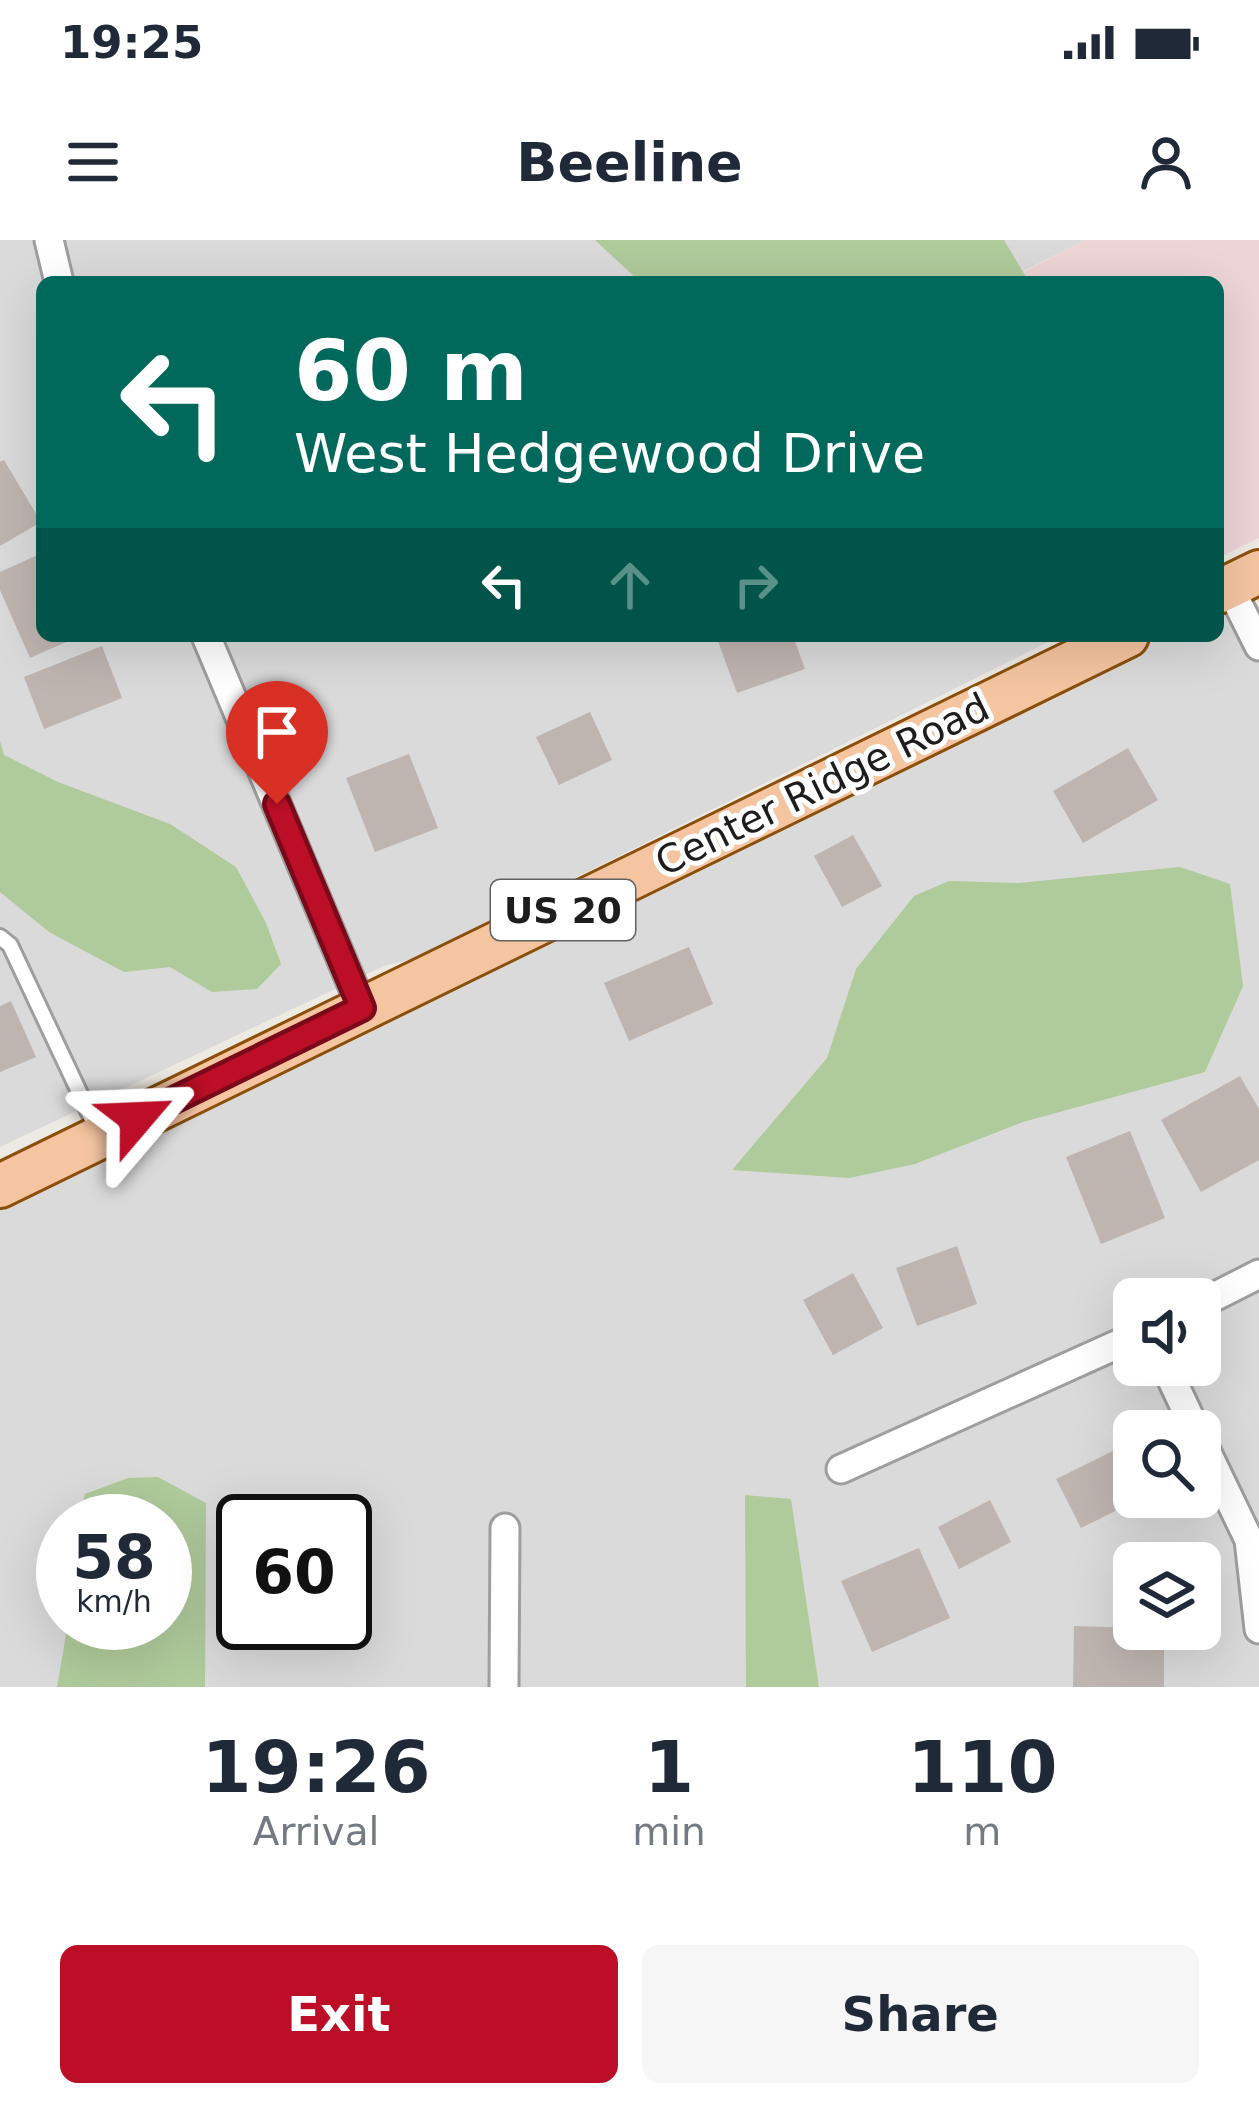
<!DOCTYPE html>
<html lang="en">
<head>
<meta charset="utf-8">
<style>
  :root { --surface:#fff; --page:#f6f6f7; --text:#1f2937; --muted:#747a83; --accent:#bc0e26 }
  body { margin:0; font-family:"DejaVu Sans",sans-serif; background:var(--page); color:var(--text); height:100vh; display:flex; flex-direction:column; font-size:45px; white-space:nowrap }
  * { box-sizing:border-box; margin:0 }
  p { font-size:39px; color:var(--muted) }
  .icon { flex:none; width:66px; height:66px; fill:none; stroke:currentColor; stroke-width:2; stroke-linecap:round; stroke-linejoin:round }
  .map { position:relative; height:1447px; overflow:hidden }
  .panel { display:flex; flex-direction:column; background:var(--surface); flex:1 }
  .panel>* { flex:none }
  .top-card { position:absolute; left:36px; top:36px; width:1188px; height:366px; border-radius:18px; box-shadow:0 12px 48px #0002; background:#00695c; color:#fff; overflow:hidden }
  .fabs { position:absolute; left:1113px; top:1038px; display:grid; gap:24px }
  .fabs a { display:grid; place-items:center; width:108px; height:108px; border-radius:18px; background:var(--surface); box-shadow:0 12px 48px #0002; font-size:60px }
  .speed { position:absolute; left:36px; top:1254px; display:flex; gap:24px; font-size:60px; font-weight:700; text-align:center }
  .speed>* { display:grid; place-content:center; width:156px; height:156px; border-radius:50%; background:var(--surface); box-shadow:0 12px 48px #0002; line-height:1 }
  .speed small { font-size:30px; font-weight:400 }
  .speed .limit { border:6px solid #111; border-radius:18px; background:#fff; color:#111 }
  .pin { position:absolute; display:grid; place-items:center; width:102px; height:102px; color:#fff; margin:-123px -51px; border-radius:50% 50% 50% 0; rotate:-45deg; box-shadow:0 0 12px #0007 }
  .pin .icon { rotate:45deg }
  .me { position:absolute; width:132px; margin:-66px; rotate:64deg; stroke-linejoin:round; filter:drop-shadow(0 0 9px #0008) }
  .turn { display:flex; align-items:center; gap:42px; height:252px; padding:0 60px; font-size:54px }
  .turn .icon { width:156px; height:156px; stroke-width:2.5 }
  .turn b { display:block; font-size:84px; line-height:102px }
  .lanes { display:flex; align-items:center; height:114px; padding:0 60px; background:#0003; justify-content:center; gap:60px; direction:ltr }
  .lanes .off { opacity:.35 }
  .eta { display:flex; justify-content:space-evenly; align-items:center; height:204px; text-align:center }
  .eta b { font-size:72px; font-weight:800; line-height:84px }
  .cta { display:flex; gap:24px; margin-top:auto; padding:24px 60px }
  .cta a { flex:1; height:138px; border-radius:18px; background:var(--accent); color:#fff; font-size:48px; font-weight:800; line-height:138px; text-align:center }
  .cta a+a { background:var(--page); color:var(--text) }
  .status { display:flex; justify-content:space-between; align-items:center; height:84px; padding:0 60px; background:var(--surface); direction:ltr }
  .status svg { height:33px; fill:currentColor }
  header { display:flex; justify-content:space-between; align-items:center; height:156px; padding:0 60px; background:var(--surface); font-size:54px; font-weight:800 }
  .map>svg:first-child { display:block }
  .residential { fill:#dbdada; fill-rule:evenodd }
  .commercial { fill:#edd4d6 }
  .forest { fill:#afca9b }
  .building { fill:#beb4b0 }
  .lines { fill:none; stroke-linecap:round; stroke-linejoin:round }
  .service-casing { stroke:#9e9e9e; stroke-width:20 }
  .minor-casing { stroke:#9e9e9e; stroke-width:33 }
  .primary-casing { stroke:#8b4f0a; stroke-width:48 }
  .service { stroke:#fff; stroke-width:14 }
  .minor { stroke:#fff; stroke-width:27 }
  .primary { stroke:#f5c5a1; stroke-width:42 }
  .route-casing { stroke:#7a0919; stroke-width:30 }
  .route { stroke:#bc0e26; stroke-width:21 }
  .labels { text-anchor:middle; stroke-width:10; stroke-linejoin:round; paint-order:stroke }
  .shield { fill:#fff; stroke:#616161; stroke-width:3 }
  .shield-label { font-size:36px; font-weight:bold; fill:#1d1d1d }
  .street-label { font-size:39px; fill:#1d1d1d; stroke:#fff }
</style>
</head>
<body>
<div class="status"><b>19:25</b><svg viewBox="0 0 49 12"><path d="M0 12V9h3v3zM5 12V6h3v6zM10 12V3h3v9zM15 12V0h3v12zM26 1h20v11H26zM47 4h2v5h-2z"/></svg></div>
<header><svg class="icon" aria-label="menu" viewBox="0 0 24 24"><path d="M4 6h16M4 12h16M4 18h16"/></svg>Beeline<svg class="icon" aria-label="person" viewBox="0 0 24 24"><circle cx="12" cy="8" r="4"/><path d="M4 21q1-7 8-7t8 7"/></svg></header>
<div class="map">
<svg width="1259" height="1447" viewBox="0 0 1259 1447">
  <rect width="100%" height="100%" fill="#ede9e3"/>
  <g class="residential">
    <polygon points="0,0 1085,0 1024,31 1029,42 42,42 42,396 1060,396 412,719 384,726 0,907"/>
    <path d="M1218,352L1259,406V1447H0V946L1127,396H1218ZM1134,1059H1200V1125H1134ZM1134,1191H1200V1257H1134ZM63,1281H165V1383H63ZM243,1281H345V1383H243ZM1134,1323H1200V1389H1134Z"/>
  </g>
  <polygon class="commercial" points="1085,0 1259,0 1259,298 1218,318 1218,42 1029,42 1024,32"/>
  <g class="forest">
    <polygon points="595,0 1004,0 1029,42 640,42"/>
    <polygon points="0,501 4,515 58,542 170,584 236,627 266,683 281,724 257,749 212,752 170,727 124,732 49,692 0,652"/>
    <polygon points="1180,627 1230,644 1243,746 1205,832 1023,882 915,924 849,938 732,930 827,818 856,729 914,656 949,641 1019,643"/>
    <polygon points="158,1237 206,1263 205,1447 57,1447 68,1383 165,1383 165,1281 79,1281 85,1254 128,1238"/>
    <polygon points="745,1255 791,1259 819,1447 746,1447"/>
  </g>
  <g class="building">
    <polygon points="4,220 41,282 0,306 0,222"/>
    <polygon points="42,313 42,396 80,396 30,418 0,350 0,332"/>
    <polygon points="716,396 793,396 805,429 737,453"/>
    <polygon points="102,406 122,458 44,489 24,437"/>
    <polygon points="590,472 612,520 559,545 536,497"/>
    <polygon points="1128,508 1158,560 1083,603 1053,551"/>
    <polygon points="409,514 438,588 375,612 346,538"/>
    <polygon points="853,595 882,646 842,667 814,616"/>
    <polygon points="689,707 713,764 629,801 604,743"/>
    <polygon points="11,761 36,817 0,832 0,766"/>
    <polygon points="1240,836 1259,869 1259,920 1201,952 1161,880"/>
    <polygon points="1130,891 1165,978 1101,1004 1066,917"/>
    <polygon points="957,1006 977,1064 917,1086 896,1028"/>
    <polygon points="853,1033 883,1088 833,1115 803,1060"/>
    <polygon points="1117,1209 1134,1242 1134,1257 1144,1257 1081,1288 1056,1239"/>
    <polygon points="990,1260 1011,1302 959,1329 938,1287"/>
    <polygon points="919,1308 950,1378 872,1412 841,1341"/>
    <polygon points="1074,1386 1164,1389 1164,1447 1073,1447"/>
  </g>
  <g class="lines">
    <g class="service-casing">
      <polyline id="service" points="0,697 10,705 98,892"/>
    </g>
    <g class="minor-casing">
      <g id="minor">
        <polyline points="49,0 59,42"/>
        <polyline points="1229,346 1259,406"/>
        <polyline points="206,396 362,768"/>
        <polyline points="1200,1064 1259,1034"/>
        <polyline points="1165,1125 1196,1191"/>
        <polyline points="1200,1198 1249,1300 1259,1389"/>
        <polyline points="841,1229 1134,1097"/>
        <polyline points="504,1447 505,1288"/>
      </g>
    </g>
    <g class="primary-casing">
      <g id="primary">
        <polyline points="1218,352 1259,332"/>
        <polyline points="0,946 1127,396"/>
      </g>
    </g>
    <use href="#service" class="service"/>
    <use href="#minor" class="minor"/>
    <use href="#primary" class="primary"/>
  </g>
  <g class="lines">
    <g class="route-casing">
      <polyline id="route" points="137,878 362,768 277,564"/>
    </g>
    <use href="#route" class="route"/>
  </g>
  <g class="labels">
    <rect class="shield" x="491" y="640" width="144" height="60" rx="9"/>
    <g class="shield-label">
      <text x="563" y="683">US 20</text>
    </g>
    <g class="street-label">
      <text transform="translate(822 544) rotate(-26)" y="14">Center Ridge Road</text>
    </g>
  </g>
</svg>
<div class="fabs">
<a><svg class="icon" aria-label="sound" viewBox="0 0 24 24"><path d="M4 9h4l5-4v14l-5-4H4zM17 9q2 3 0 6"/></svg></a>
<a><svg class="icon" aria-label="search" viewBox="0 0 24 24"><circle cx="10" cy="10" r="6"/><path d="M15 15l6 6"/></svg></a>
<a><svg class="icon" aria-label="layers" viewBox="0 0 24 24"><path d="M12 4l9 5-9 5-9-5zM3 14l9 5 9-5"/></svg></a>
</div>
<div class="speed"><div>58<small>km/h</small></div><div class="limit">60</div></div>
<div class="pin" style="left:277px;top:564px;background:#d93025"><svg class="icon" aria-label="arrive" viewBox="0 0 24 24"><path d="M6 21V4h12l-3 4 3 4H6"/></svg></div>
<svg class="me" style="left:137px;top:878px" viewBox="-20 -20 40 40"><path d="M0-17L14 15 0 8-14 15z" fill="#bc0e26" stroke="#fff" stroke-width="4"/></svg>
<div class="top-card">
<div class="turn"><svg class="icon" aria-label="left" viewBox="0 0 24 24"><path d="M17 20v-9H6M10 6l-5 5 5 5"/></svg><div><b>60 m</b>West Hedgewood Drive</div></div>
<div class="lanes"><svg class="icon" aria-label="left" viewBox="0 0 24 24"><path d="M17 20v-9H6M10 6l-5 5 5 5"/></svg><svg class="icon off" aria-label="ahead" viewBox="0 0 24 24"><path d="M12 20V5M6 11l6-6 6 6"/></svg><svg class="icon off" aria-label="right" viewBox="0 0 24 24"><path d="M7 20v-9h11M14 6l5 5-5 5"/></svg></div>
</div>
</div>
<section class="panel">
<div class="eta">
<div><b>19:26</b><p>Arrival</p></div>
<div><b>1</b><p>min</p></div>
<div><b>110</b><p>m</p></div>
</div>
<div class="cta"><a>Exit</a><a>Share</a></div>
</section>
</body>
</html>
